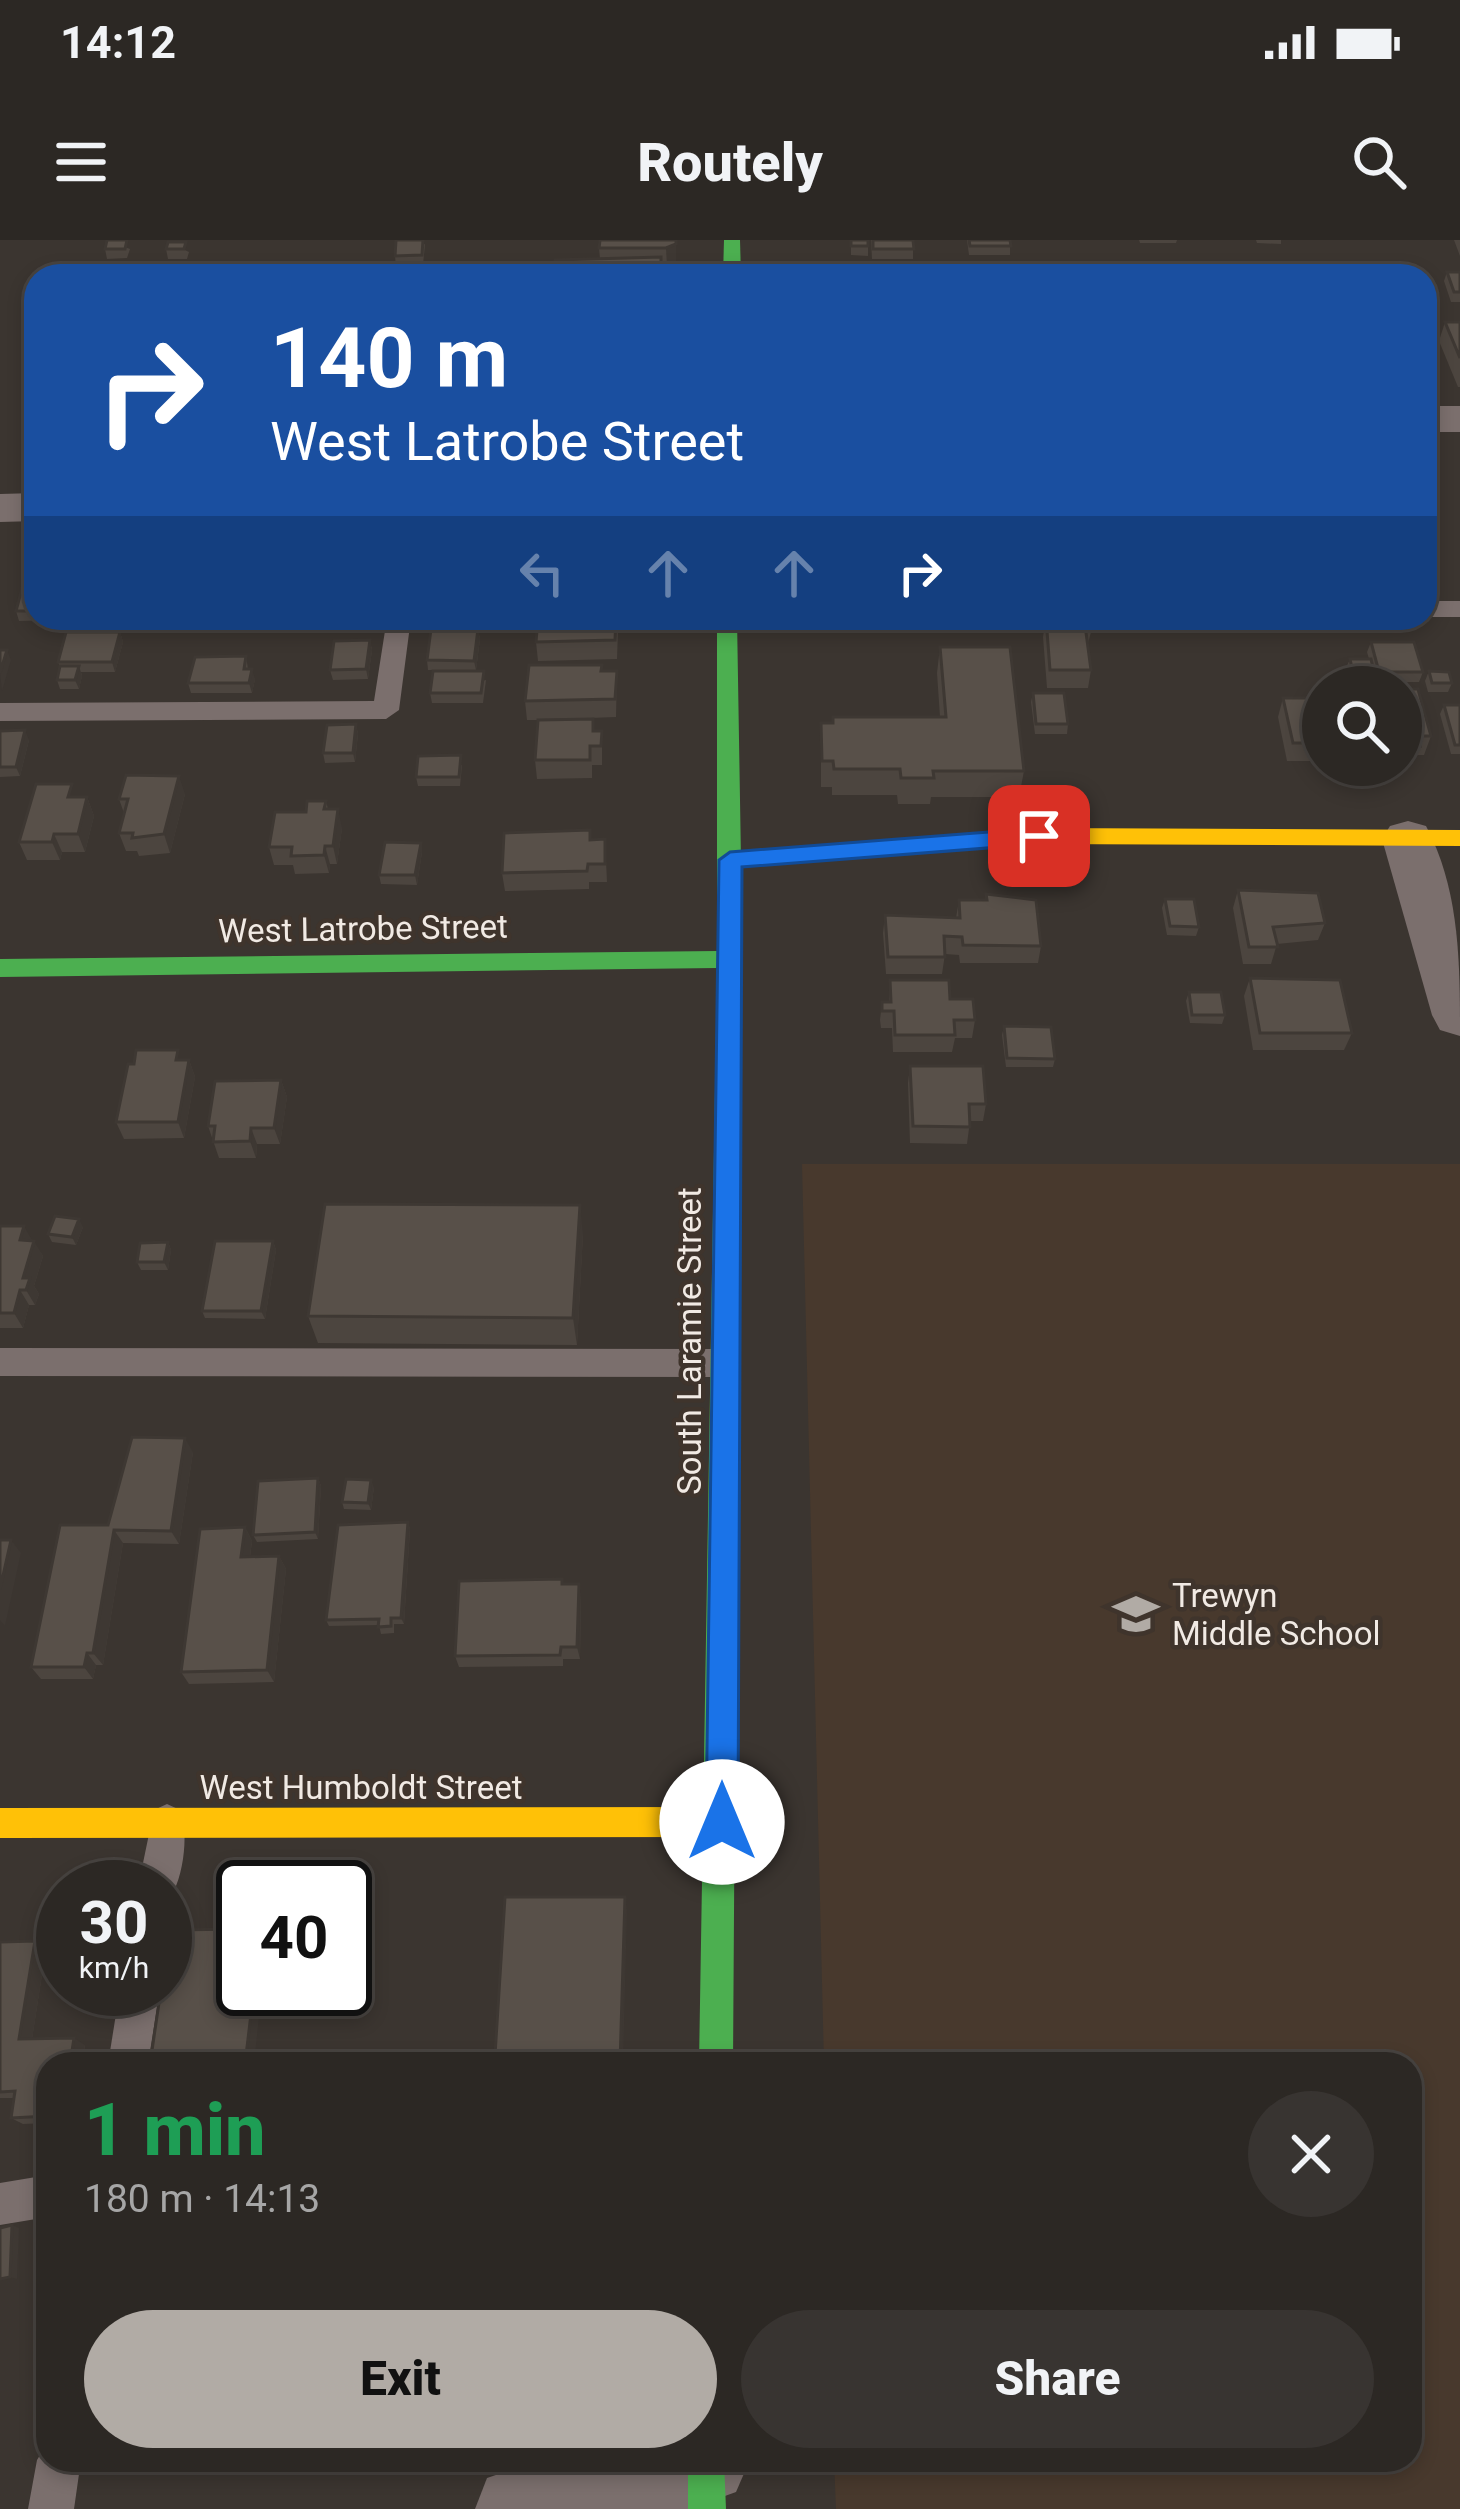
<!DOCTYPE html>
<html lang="en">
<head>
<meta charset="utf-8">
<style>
  :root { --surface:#2c2824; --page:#383431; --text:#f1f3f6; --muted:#a6a6a6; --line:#484441; --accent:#b1aba5 }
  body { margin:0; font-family:Roboto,sans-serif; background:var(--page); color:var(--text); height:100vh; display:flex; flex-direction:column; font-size:45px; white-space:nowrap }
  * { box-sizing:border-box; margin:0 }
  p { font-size:39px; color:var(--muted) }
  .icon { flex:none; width:66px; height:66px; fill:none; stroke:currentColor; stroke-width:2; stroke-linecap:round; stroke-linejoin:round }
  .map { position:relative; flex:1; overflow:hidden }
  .sheet { position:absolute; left:36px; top:1812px; width:1386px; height:420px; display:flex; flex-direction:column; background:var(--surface); border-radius:36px; box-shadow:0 6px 18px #0003,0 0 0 3px var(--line) }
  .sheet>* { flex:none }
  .top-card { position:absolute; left:24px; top:24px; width:1413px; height:366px; border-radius:36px; box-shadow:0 6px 18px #0003,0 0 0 3px var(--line); background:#1a4fa0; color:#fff; overflow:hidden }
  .buttons { position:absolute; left:1302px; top:426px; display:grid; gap:24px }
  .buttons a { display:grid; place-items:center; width:120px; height:120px; border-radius:50%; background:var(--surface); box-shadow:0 6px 18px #0003,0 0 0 3px var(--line); font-size:60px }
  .speed { position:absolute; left:36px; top:1620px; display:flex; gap:24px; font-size:60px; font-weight:700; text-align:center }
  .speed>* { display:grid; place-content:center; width:156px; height:156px; border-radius:50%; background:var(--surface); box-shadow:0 6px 18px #0003,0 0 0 3px var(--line); line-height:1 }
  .speed small { font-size:30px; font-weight:400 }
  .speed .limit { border:6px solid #111; border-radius:18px; background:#fff; color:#111 }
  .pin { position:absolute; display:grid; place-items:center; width:102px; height:102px; color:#fff; margin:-51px; border-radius:24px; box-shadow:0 6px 18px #0006 }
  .me { position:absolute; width:132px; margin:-66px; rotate:0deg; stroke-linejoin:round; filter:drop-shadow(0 0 9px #0008) }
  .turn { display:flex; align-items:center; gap:42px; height:252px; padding:0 48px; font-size:54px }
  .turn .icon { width:156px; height:156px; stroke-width:2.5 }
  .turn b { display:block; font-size:84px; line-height:102px }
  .lanes { display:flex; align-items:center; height:114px; padding:0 48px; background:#0003; justify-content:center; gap:60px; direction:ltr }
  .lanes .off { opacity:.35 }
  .round { display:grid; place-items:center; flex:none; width:126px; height:126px; border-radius:63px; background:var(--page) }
  .summary { display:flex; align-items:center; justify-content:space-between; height:204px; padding:0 48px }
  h1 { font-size:72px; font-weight:800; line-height:90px; color:#1e9e55 }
  .action { display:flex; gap:24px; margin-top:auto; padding:24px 48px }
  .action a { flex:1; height:138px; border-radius:72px; background:var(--accent); color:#111; font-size:48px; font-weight:800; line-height:138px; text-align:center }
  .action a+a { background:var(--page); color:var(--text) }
  .status { display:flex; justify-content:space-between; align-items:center; height:84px; padding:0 60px; background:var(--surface); direction:ltr }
  .status svg { height:33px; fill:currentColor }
  header { display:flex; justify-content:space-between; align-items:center; height:156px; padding:0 48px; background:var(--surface); font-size:54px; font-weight:800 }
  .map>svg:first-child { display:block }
  .built { fill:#48392d }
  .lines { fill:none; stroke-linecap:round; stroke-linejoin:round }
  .lane { fill:#7b6f6d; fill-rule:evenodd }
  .street { fill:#7b6f6d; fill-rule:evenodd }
  .fast { fill:#4caf50; fill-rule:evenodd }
  .slow { fill:#ffc107; fill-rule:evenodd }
  .wall { fill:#4c453f }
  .shaded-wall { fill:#3e3833 }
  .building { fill:#585049; stroke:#3e3833; stroke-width:3 }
  .route { fill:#1a73e8; stroke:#114b97; stroke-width:3 }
  .labels { text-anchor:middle; stroke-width:9; stroke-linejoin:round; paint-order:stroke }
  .street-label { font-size:33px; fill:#f1eae4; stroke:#3f342c }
  .poi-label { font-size:33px; fill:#f1eae4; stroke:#3f342c; text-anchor:start }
</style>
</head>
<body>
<div class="status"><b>14:12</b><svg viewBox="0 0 49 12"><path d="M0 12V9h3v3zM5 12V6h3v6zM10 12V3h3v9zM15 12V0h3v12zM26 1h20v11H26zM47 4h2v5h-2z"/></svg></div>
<header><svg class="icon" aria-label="menu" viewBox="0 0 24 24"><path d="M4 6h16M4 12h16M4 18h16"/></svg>Routely<svg class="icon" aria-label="search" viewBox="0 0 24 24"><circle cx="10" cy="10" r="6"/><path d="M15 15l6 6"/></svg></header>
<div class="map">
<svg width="1460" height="2269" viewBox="0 0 1460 2269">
  <rect width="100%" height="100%" fill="#3b3530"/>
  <polygon class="built" points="802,924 1460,924 1460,2269 836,2269 834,2220 1410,2220 1410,1824 824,1824"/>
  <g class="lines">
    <g class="lane">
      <rect x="1425" y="361" width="35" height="16"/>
      <polygon points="387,378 411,378 399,470 386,479 0,481 0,463 374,461"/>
      <polygon points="0,1108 725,1109 737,1113 741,1123 737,1133 725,1137 0,1136"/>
      <path d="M167,1564L180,1570C190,1592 183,1648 165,1663V1647H138L154,1570Z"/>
      <polygon points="120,1749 160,1749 148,1824 108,1824"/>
      <polygon points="48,1935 48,1977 0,1985 0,1943"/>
      <polygon points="48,2202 48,2220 81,2220 74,2269 28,2269 37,2220"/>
    </g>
    <g class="street">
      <rect x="1425" y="166" width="35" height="26"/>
      <polygon points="36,253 36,281 0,282 0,254"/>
      <path d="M1408,581L1426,586C1460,650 1460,724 1460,796L1440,790L1432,775L1382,599L1390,586Z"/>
      <polygon points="541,2220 748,2220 749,2222 736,2252 689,2269 475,2269 487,2238"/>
    </g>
    <g class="fast">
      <polygon points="724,0 740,0 741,36 723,36"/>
      <polygon points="717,378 737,378 741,620 733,1824 699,1824 717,728 0,737 0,719 717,711"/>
      <polygon points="688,2220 724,2220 726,2269 688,2269"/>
    </g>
    <g class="slow">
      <polygon points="1039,588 1460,590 1460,606 1039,604 730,628 719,620 730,612"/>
      <polygon points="722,1567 733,1571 737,1582 733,1593 722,1597 0,1598 0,1568"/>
    </g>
  </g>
  <g class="wall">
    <polygon points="107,0 130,9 127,18 107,19 105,9"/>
    <polygon points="676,0 676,23 667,26 600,19 599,8"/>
    <polygon points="851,0 868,0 868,16 851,15"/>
    <polygon points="871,0 913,0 913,19 872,19"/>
    <polygon points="967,0 1010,0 1010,15 969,15"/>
    <polygon points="1139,0 1177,0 1176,3 1140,3"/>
    <polygon points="1256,0 1281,0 1281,4 1257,3"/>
    <polygon points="1454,0 1460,0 1460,16"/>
    <polygon points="168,2 189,12 187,19 168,19 166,9"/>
    <polygon points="425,4 423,25 396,26 395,16"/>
    <polygon points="1447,32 1460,32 1460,62 1451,62 1444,41"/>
    <polygon points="1445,82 1460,82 1460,147 1458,147 1439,101"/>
    <polygon points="36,333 36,378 61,378 60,380 19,381 16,371"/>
    <polygon points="1046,378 1093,385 1088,403 1091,430 1088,448 1047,448 1043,397"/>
    <polygon points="478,389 480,399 476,430 428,430 427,420"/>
    <polygon points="618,391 617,419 538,421 536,402"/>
    <polygon points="120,392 123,402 115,432 81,432 82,436 79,449 60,449 57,440 60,427 58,422"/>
    <polygon points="370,400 372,410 368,439 333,440 330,430"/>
    <polygon points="1371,402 1423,432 1419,442 1375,442 1372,430 1369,438 1349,438 1346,428 1350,419 1369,419 1367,412"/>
    <polygon points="940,407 1024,531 1019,557 931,557 930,564 898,564 897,555 832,555 832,547 821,547 821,483 940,477 937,433"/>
    <polygon points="246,416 248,429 255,439 252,453 191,453 188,443"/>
    <polygon points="617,431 616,477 538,480 593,479 594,491 602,491 602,525 592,525 592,538 537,539 535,520 538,480 527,480 525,461"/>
    <polygon points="1429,431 1452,443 1448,452 1428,452 1425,441"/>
    <polygon points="486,440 483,463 432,463 430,453"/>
    <polygon points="1401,449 1431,496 1424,515 1416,515 1412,524 1401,524"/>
    <polygon points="1033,453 1068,484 1067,494 1035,494 1031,462"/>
    <polygon points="1283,458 1323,458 1323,521 1287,521 1278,477"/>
    <polygon points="1444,465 1460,465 1460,514 1451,514 1440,474"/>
    <polygon points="356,484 358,494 355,522 325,523 323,513"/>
    <polygon points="0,491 29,500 20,536 0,537"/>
    <polygon points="462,525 460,546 418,546 416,537"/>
    <polygon points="185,554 170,613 139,616 137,611 126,611 119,593 124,573 119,559"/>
    <polygon points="77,557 87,557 94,576 85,612 62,612 60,620 27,620 19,602"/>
    <polygon points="326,561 328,569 342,588 337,624 330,624 329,633 295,634 293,625 274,625 269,607 306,572"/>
    <polygon points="605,599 607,642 589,642 589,649 505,651 502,633 591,600"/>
    <polygon points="421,603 422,612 417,645 381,644 379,635"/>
    <polygon points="1238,650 1325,683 1318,700 1277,704 1271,724 1243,724 1233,668"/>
    <polygon points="986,654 1041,706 1038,723 960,723 959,715 945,714 942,734 886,734 883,693 885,675 956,678 959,660 985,660"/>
    <polygon points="1165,659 1199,687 1196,696 1167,695 1162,668"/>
    <polygon points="1250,738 1352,793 1344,810 1253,810 1244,756"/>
    <polygon points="890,740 950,759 975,780 972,798 955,798 952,812 893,812 892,788 881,788 880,780 882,762 889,762"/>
    <polygon points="1189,752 1225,775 1222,784 1190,783 1186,761"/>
    <polygon points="1004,786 1055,819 1053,827 1006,827 1002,795"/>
    <polygon points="189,820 195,837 184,898 124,899 116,882"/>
    <polygon points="910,826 986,864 983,881 970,881 967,904 910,903 908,843"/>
    <polygon points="281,840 287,857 280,904 257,904 256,918 219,918 208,886"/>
    <polygon points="0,986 32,1000 43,1016 34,1046 39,1054 35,1065 29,1065 23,1088 0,1088"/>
    <polygon points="83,987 76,1005 52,1002 48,994"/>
    <polygon points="583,994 577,1105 318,1103 308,1076"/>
    <polygon points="273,1001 276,1010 265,1079 205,1078 202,1071"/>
    <polygon points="168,1002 171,1010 168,1030 141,1030 137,1022"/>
    <polygon points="193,1212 179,1304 123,1303 103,1425 96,1425 93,1439 41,1439 31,1427 108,1285"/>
    <polygon points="318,1238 321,1246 318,1299 257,1302 253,1295"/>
    <polygon points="374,1247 371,1270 344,1269 342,1262"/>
    <polygon points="408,1282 410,1289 404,1384 394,1384 394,1393 381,1394 379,1385 329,1386 326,1380"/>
    <polygon points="245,1287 252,1301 250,1317 279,1316 286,1329 274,1442 189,1444 181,1432"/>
    <polygon points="562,1339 563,1344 581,1357 580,1419 563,1419 563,1426 459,1427 455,1416"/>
    <polygon points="35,1701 46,1709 32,1799 85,1805 82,1824 48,1824 48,1883 23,1884 11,1878 14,1858 0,1858 0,1702"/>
  </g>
  <g class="shaded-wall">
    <polygon points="676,0 676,23 667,26 666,8"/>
    <polygon points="478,389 480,399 476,430 474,421"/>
    <polygon points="120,392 123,402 115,432 112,422"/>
    <polygon points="370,400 372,410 368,439 366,429"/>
    <polygon points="7,410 11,420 2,451 0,433"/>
    <polygon points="79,426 82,436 79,449 75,440"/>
    <polygon points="252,429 255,439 252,453 249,443"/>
    <polygon points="356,484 358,494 355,522 353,513"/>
    <polygon points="25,490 29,500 20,536 16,527"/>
    <polygon points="179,536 185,554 170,613 164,594"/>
    <polygon points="87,557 94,576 85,612 78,594"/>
    <polygon points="338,569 342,588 337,624 333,606"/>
    <polygon points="54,594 62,612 60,620 52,602"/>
    <polygon points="421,603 422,612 417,645 415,635"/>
    <polygon points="325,606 330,624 329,633 324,615"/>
    <polygon points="189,820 195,837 184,898 178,882"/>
    <polygon points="281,840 287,857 280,904 274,888"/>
    <polygon points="251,888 257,904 256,918 250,901"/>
    <polygon points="580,965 583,994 577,1105 573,1078"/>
    <polygon points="79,979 83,987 76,1005 72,997"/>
    <polygon points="24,986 33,1002 20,1000"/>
    <polygon points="34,1001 43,1016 34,1046 39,1054 35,1065 26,1050 23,1038"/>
    <polygon points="273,1001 276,1010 265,1079 261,1071"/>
    <polygon points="168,1002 171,1010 168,1030 164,1022"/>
    <polygon points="20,1050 29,1065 23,1088 14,1073"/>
    <polygon points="185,1198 193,1212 179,1304 171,1291"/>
    <polygon points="318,1238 321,1246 318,1299 315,1292"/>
    <polygon points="371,1240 374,1247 371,1270 368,1263"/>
    <polygon points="408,1282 410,1289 404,1384 401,1378"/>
    <polygon points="245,1287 252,1301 248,1330 241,1317"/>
    <polygon points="114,1290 123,1303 103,1425 93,1413"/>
    <polygon points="11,1300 21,1313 5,1386 0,1380 0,1349"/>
    <polygon points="279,1316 286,1329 274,1442 267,1430"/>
    <polygon points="579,1344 581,1357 580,1419 577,1407"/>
    <polygon points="87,1413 96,1425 93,1439 84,1427"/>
    <polygon points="625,1657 627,1670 623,1824 620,1824"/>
    <polygon points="35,1701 46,1709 31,1806 19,1799"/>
    <polygon points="254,1749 262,1749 254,1824 245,1824"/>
    <polygon points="74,1798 85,1805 82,1824 70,1824"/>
    <polygon points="12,1985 19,1988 17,2039 10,2037"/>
  </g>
  <g class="building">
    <polygon points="107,0 127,0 125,9 105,9"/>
    <polygon points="396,0 423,0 422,15 395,16"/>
    <polygon points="600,0 676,0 676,4 666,8 599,8"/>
    <rect x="851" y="0" width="17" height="6"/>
    <polygon points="873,0 913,0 914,9 873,9"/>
    <polygon points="969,0 1010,0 1011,6 970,6"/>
    <polygon points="168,2 186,2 184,9 166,9"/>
    <polygon points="661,17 661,28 670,28 670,36 554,36 555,20"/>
    <polygon points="449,26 522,27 520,36 447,36"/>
    <polygon points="1447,32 1460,32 1460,52 1454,52"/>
    <polygon points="1445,82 1460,82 1460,118"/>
    <polygon points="26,333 36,333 36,371 16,371"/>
    <polygon points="538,378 616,378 615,400 536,402"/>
    <polygon points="1046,378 1092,378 1093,385 1085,385 1091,430 1050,430"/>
    <polygon points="431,389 478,389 474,421 427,420"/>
    <polygon points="66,392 120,392 112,422 58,422"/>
    <polygon points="370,400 366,429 330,430 334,401"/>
    <polygon points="1371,402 1414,402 1423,432 1379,432"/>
    <polygon points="940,407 1010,407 1024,531 933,531 934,538 901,538 900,529 834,529 833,521 822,521 821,483 833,483 833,477 946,477"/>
    <polygon points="0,410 7,410 0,433"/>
    <polygon points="246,416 244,429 252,429 249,443 188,443 195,417"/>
    <polygon points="1350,419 1371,419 1373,428 1352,428"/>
    <polygon points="529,425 602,425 601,431 617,431 615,459 525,461"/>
    <polygon points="60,426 79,426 75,440 57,440"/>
    <polygon points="433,431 484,431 481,453 430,453"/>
    <polygon points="1429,431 1449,432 1452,443 1432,443"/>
    <polygon points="1401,449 1418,449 1431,496 1417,496 1420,506 1401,506"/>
    <polygon points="1033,453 1064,453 1068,484 1036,484"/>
    <polygon points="1283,458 1323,458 1323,503 1293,503"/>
    <polygon points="1444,465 1460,465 1460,505 1455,505"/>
    <polygon points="593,479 593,491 602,491 601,506 590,506 590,520 535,520 538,480"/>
    <polygon points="356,484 353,513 323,513 327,485"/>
    <polygon points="25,490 16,527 0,527 0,491"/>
    <polygon points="461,515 459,537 416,537 418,516"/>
    <polygon points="126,535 179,536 164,594 132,598 133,593 119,593 128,559 119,559"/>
    <polygon points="36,544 72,544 68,557 87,557 78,594 54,594 52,602 19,602"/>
    <polygon points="307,561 326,561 324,569 338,569 333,606 325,606 324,615 291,616 292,607 269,607 275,572 306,572"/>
    <polygon points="590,590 590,600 605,599 605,624 588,624 587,631 502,633 504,593"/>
    <polygon points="385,602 421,603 415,635 379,635"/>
    <polygon points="1238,650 1318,653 1325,683 1273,687 1278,707 1249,707"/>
    <polygon points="986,654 1036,660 1041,706 963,705 962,697 944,696 945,717 888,717 885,675 960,678 959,660 987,660"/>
    <polygon points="1165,659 1194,659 1199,687 1170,686"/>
    <polygon points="1250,738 1340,740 1352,793 1260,793"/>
    <polygon points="890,740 949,740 950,759 973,759 975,780 954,780 955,795 895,795 894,771 882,771 882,762 891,762"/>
    <polygon points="1189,752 1221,752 1225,775 1192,775"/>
    <polygon points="1004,786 1051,787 1055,819 1007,818"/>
    <polygon points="136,810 178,810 176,820 189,820 178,882 116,882 128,824 134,824"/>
    <polygon points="910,826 983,826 986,864 969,864 970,887 913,886"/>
    <polygon points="281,840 274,888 251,888 250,901 213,902 215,886 208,886 215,841"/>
    <polygon points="325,964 580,965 573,1078 308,1076"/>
    <polygon points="55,976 79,979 72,997 48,994"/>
    <polygon points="0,986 24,986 20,1000 34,1001 23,1038 30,1038 26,1050 20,1050 14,1073 0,1073"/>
    <polygon points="215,1001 273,1001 261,1071 202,1071"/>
    <polygon points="168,1002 164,1022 137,1022 140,1003"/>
    <polygon points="132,1197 185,1198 171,1291 114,1290 93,1413 87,1413 84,1427 31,1427 60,1285 108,1285"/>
    <polygon points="318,1238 315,1292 253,1295 258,1241"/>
    <polygon points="346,1239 371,1240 368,1263 342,1262"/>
    <polygon points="408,1282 401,1378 391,1378 391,1386 378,1387 379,1379 326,1380 338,1285"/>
    <polygon points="245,1287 241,1317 279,1316 267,1430 181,1432 200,1289"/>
    <polygon points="0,1300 11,1300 0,1349"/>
    <polygon points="562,1339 562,1344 579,1344 577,1407 561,1407 560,1415 455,1416 459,1341"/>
    <polygon points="505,1657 625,1657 620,1824 381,1824 382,1815 495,1815"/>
    <polygon points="243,1689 243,1749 254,1749 245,1824 150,1824 161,1749 165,1749 165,1722 170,1690"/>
    <polygon points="35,1701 19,1799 74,1798 70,1824 48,1824 48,1876 11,1878 15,1851 0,1852 0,1702"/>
    <polygon points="12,1985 10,2037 0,2039 0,1988"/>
  </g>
  <polygon class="route" points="1039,588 1050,596 1039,604 742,627 738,1582 733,1593 722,1597 711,1593 706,1582 719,620 730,612"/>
  <defs>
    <g id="school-bare" transform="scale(3.6)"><path d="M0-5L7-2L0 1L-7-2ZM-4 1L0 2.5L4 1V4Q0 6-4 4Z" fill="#b1aba5" stroke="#3f342c" stroke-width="2.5" paint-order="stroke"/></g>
  </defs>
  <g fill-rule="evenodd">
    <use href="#school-bare" x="1136" y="1374"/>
  </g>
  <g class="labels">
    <g class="street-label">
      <text transform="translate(363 688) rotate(-1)" y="12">West Latrobe Street</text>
      <text transform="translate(689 1101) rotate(-90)" y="12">South Laramie Street</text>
      <text x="361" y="1559">West Humboldt Street</text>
    </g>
    <g class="poi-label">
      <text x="1172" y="1367">Trewyn<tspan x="1172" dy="38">Middle School</tspan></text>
    </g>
  </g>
</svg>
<div class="buttons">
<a><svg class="icon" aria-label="search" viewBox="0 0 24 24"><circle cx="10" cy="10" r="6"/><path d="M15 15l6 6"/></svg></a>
</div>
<div class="speed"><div>30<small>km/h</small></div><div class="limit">40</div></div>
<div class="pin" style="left:1039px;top:596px;background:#d93025"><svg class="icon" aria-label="arrive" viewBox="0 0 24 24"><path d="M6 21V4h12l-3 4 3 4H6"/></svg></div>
<svg class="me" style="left:722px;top:1582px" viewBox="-20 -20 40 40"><circle r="19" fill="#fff"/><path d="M0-13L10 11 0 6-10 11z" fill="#1a73e8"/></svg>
<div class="top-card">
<div class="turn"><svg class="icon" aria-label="right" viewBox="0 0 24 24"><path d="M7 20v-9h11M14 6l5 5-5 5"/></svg><div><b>140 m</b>West Latrobe Street</div></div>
<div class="lanes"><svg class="icon off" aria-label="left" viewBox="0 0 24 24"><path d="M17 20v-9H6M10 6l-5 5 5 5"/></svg><svg class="icon off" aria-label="ahead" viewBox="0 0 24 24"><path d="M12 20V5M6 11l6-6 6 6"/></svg><svg class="icon off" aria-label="ahead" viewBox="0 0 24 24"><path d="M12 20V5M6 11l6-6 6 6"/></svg><svg class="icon" aria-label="right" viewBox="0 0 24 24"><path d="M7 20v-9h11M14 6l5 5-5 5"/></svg></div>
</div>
<section class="sheet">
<div class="summary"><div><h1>1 min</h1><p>180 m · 14:13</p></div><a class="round"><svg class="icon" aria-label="close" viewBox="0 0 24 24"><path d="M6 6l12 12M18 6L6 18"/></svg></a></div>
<div class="action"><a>Exit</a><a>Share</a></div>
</section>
</div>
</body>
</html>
